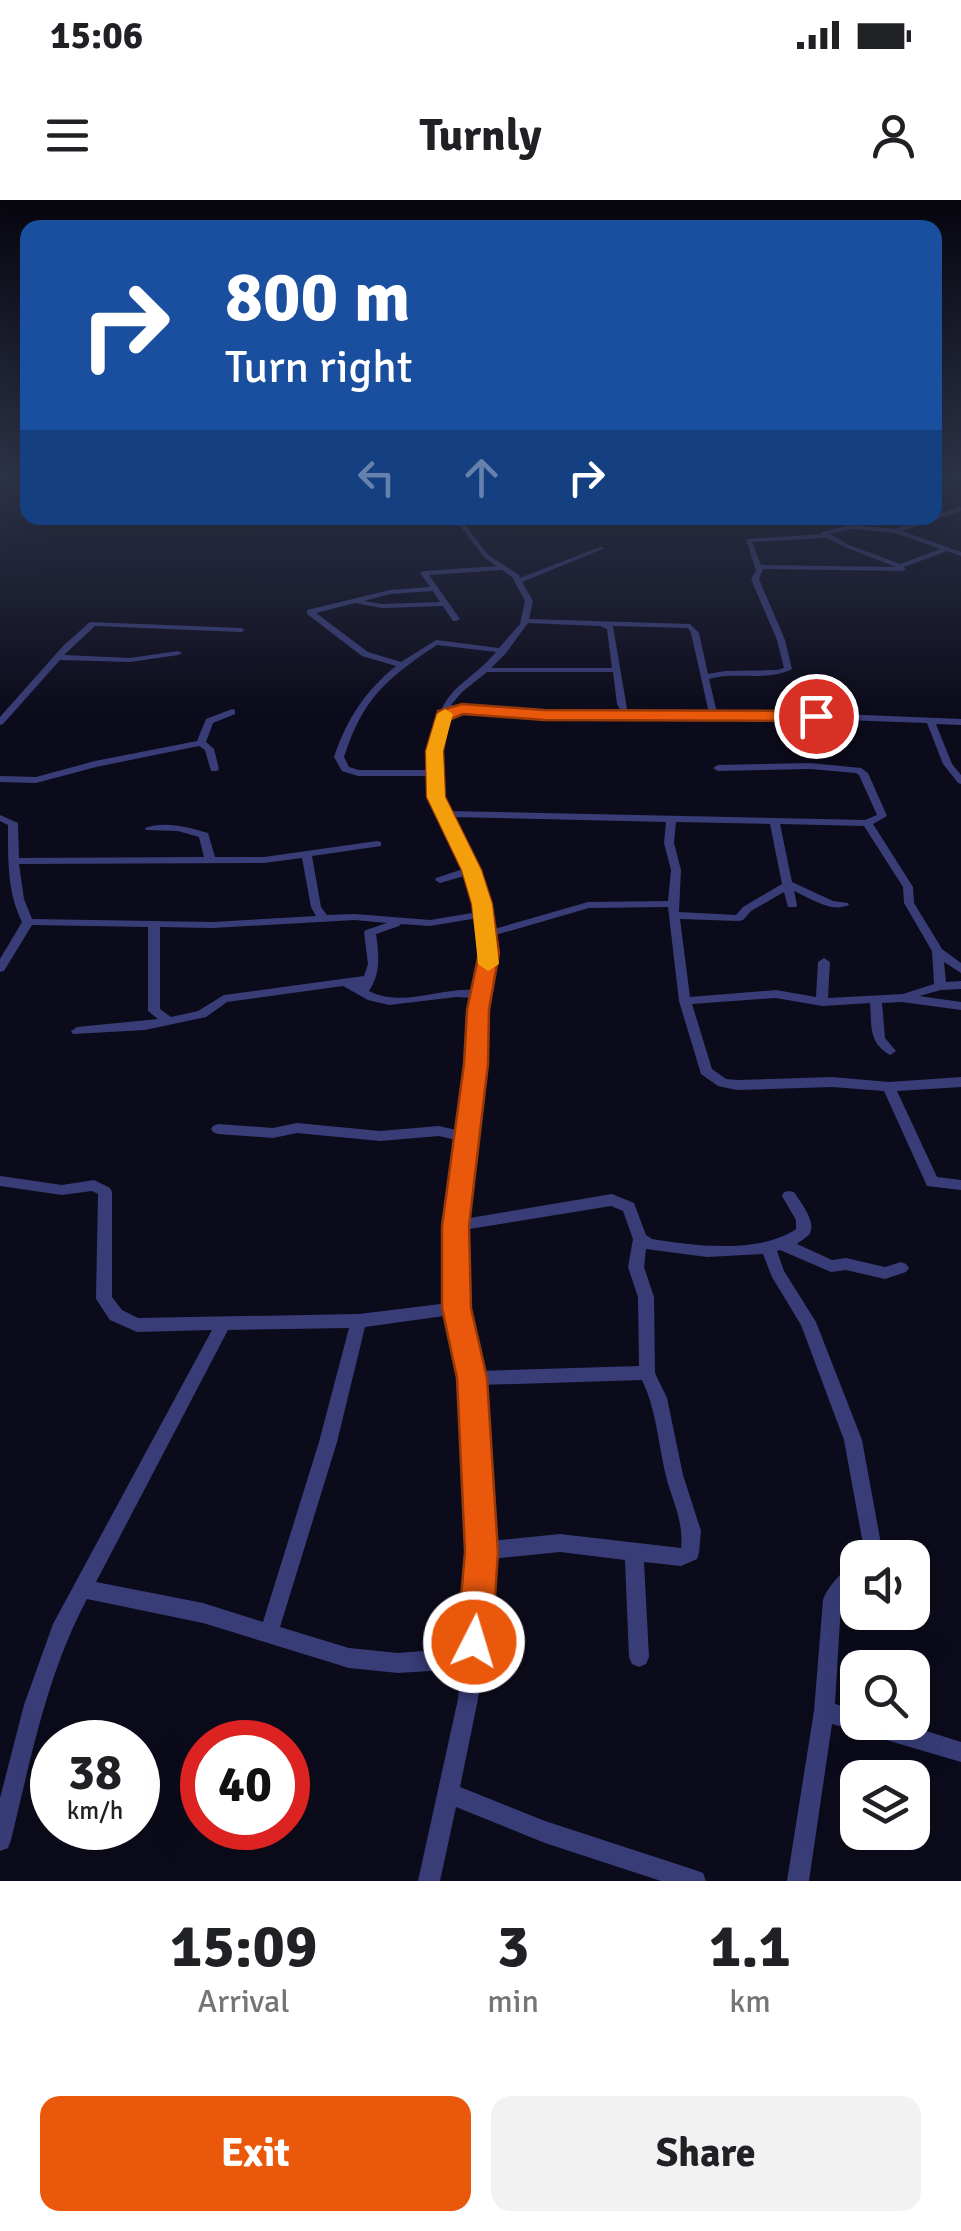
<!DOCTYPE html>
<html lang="en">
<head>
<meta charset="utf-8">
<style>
  :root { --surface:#fff; --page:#f2f2f2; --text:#202124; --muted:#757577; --accent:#ea580c }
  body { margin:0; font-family:Signika,sans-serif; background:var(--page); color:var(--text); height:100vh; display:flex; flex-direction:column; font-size:38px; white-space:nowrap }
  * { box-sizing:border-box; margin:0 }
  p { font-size:32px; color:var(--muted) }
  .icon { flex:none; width:55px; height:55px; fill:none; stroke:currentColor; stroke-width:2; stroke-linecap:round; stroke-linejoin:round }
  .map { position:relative; height:1681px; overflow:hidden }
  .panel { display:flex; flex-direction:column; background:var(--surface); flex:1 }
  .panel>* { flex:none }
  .banner { position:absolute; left:20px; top:20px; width:922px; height:305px; border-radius:20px; box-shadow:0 10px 40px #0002; background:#1a4fa0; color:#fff; overflow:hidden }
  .fabs { position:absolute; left:840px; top:1340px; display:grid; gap:20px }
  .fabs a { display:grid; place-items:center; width:90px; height:90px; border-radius:20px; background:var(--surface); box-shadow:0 10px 40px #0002; font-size:50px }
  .speed { position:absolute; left:30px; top:1520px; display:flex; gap:20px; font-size:50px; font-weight:700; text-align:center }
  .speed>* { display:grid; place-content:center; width:130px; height:130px; border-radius:50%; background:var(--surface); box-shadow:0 10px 40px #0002; line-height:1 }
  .speed small { font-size:25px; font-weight:400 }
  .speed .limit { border:15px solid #d22; background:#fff; color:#111 }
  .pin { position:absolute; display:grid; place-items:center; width:85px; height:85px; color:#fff; margin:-42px; border:5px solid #fff; border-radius:50%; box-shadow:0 2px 10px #0007 }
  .me { position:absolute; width:110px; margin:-55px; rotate:5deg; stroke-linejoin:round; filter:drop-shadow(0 0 8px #0008) }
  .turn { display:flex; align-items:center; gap:35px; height:210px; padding:0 40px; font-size:45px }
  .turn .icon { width:130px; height:130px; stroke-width:2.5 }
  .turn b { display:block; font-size:70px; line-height:85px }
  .lanes { display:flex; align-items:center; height:95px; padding:0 40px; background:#0003; justify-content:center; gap:50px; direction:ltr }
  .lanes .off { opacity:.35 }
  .eta { display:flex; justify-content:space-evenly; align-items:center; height:170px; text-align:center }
  .eta b { font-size:60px; font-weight:700; line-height:70px }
  .primary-button { display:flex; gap:20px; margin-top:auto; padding:20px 40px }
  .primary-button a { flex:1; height:115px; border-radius:20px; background:var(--accent); color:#fff; font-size:40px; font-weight:700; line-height:115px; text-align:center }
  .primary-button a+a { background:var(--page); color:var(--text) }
  .status { display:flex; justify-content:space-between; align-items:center; height:70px; padding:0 50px; background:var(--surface); direction:ltr }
  .status svg { height:28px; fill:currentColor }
  header { display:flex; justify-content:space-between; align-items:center; height:130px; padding:0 40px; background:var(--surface); font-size:45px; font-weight:700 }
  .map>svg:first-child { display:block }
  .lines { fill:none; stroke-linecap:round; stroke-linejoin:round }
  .minor { fill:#383d78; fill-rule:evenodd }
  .route { fill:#ea580c; stroke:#983908; stroke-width:2.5 }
  .slow { fill:#f59e0b }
</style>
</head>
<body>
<div class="status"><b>15:06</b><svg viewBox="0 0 49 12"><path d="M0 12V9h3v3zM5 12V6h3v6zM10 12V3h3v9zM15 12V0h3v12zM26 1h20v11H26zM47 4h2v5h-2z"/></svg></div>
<header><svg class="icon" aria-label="menu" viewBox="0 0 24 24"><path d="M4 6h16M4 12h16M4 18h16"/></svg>Turnly<svg class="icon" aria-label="person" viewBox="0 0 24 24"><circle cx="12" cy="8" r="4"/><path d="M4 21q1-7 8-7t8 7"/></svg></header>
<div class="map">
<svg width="961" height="1681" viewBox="0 0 961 1681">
  <rect width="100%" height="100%" fill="#0c0b1b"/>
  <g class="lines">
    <g class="minor">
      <path d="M961,307V311L902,331L961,352V356L947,351L904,367L906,369L902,371L763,369L759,379L785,440L792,469C766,482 737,471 709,479L717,513H816L961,519V525L936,524L952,564L961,575V584L958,583L943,564L927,523L816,519L718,518L714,521L710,518H544L449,510C441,543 432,580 448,611L865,620L877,615L859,575L856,573L810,569L718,571L713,568L718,565L810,563L861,568L868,573L887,616L873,624L913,687L914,703L942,749L961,763V773L944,762L946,782L961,781V789L941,790L919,796L961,802V810L902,802L882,803L885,838L896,851L890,855C868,842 872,826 870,803L822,806L776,798L692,804L712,869L726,879L737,880L832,877L889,882L961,877V887L897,891L937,977L961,980V990L927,986L884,891L832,887L737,890L718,886L701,874L679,801L668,707L589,708L492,736L495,753L484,810L482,864L464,1019L612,994L634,1003L646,1035L652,1039C694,1046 760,1054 796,1029V1020L782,996L784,992L789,991L794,992C800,1002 816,1020 810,1033C809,1036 799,1042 797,1044L832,1060L846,1058L885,1067L901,1062L906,1064L909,1068L906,1072L885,1079L846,1070L831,1072L780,1050L777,1051L784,1071L816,1122L862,1240L881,1344L878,1358H860L863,1344L844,1240L801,1125L772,1077L763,1054L707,1057L646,1049L644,1067L654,1097L655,1173L667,1198L683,1275L701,1331L699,1353L697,1359L681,1366L644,1362L649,1457L646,1464L639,1467L632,1464L629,1457L625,1360L560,1352L490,1359L483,1463L478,1499L460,1587L545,1621L695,1670L703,1673L706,1681H661L545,1643L456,1607L440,1681H418L458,1499L461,1469L398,1473L349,1468L203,1423L87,1399C47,1474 31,1558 11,1640L8,1648L0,1651V1598L24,1505L53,1424L212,1130L137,1132L110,1120L96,1099L98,994L92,991L62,995L0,986V976L62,985L94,980L110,988L112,992V1097L122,1110L138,1118L359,1114L449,1103V1026L460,941L439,936L380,941L297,933L273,938L218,934L213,932L211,929L213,926L218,924L273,928L297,923L380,931L439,926L461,931L470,864L474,798L456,797L389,805L368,800L343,786L227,802L206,817L145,830L73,834L71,831L77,827L158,819L148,811V727L32,725L4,771L0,772V759L22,722C7,691 8,659 8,625L0,621V615L18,623L19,658L204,657L199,637L178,631L146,630L145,628C165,621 187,627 208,633L215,657H264L377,641L381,642V646L312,656L321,707L327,715L355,714L430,720L478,712L468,675L440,683L435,680L436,678L466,668L431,597V576H358L342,571L334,557C347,519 365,491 396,466L362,456L307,414V410L390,390L430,387L420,373L424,371L496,366L484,357L454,318H460L488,355L518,374L520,378L600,347L605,348L522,382L533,401L529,419L690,424L699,433L708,474L725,471L777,470L784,468L777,440L751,379L756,371L746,339L822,334V332L852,325L895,329L928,318H935V315ZM852,329L895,333L941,349L900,364L849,345L830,334ZM827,338L845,347L896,367L761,365L752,342ZM502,370L512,377L525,401L520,424L499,448L436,440L401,462L368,452L316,413L355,403L382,408L443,406L453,421H456L460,419L429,375ZM433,391L440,402L382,404L364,401L390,394ZM528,423L600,426L607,429L612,468H491L506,453ZM613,426L688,428L691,433L709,513H635L627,509ZM437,445L496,452C484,466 472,475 459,486C435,507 430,540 431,570H359L349,567L344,557C363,498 387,478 437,445ZM487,472H613L617,504L622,513L544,512L451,505L462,492ZM451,617L666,622L664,643L671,670L668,701L588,702L491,730C485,686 471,657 451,617ZM676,622L770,624L782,684L743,707L736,715L679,712L681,670L674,643ZM780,624L864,626L903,687L904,703L932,751L934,784L903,794L828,798L830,762L824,758L818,762L816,797L776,790L690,797L680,719L739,721L743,720L751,711L784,692L788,707H796L797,705L794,691C812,699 831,713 849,705L848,703L833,701L792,682ZM302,658L311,707L316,716L213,722L32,719L24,699L19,664L264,663ZM478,718L483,753L476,790C441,787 402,808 369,791C381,773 379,755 376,734L399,726L401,724L430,726ZM355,720L387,723L366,730L364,732L368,764L364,776L224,795L198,811L171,817L160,809V727L213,728ZM611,1006L623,1011L633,1039L628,1067L638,1097L639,1166L479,1171L465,1108L463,1030ZM451,1115L464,1178L473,1351L463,1450L459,1448L398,1453L349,1448L280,1427L337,1242L365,1127ZM349,1128L319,1242L263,1422L203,1403L96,1382L228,1130ZM642,1180C656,1209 658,1241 665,1272C671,1299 684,1319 681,1348L560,1334L491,1341L481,1185Z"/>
      <polygon points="90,422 241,428 245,430 241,432 95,426 64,455 130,458 178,451 182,453 178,455 130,462 60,460 3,524 0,525 0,517 64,445"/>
      <polygon points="232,509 235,510 235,514 213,523 206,542 214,549 219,569 217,571 211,571 205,550 199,546 96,567 36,583 0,582 0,576 36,577 95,561 197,541 206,519"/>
      <path d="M858,1362V1386L841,1404L835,1504L858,1511V1522H898L961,1542V1562L832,1524L809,1681H787L814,1511L823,1400C828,1386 844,1368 858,1362Z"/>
    </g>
  </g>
  <linearGradient id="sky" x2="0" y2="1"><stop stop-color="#07060f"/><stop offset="0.54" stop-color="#2e344a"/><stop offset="1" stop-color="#2e344a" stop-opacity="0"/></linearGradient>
  <rect width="961" height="513" fill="url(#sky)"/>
  <polygon class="route" points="462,504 544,510 816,511 824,516 816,521 544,520 463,514 449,520 443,551 445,597 481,670 492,704 499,753 489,810 488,864 469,1026 471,1108 487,1178 498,1352 492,1442 487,1455 474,1460 462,1455 457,1442 465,1352 457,1178 442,1108 442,1026 464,864 467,810 479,753 472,704 462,670 427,597 426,551 438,511"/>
  <polygon class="slow" points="445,509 453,514 443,551 445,597 481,670 492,704 499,764 488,771 478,764 472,704 462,670 427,597 426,551 437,514"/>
</svg>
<div class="fabs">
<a><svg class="icon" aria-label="sound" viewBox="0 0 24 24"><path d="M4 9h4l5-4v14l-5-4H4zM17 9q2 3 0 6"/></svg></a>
<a><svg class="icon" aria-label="search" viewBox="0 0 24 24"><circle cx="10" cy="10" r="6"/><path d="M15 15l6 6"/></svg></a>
<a><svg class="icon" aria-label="layers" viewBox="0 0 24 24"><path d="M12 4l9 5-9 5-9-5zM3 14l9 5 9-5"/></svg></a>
</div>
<div class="speed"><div>38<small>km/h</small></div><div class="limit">40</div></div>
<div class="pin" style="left:816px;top:516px;background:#d93025"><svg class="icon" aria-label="arrive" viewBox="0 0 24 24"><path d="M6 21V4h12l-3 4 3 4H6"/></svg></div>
<svg class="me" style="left:474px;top:1442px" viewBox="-20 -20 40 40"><circle r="17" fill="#ea580c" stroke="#fff" stroke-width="3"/><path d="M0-11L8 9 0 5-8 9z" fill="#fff"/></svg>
<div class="banner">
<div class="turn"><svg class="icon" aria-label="right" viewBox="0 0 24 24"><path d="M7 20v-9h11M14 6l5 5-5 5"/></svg><div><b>800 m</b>Turn right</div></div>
<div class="lanes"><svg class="icon off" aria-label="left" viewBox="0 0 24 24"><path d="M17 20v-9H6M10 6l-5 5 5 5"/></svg><svg class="icon off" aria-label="ahead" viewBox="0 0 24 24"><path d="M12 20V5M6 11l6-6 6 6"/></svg><svg class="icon" aria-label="right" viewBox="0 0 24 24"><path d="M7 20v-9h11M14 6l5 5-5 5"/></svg></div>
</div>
</div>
<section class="panel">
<div class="eta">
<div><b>15:09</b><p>Arrival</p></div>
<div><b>3</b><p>min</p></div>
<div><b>1.1</b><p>km</p></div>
</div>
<div class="primary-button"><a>Exit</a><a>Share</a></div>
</section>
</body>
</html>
